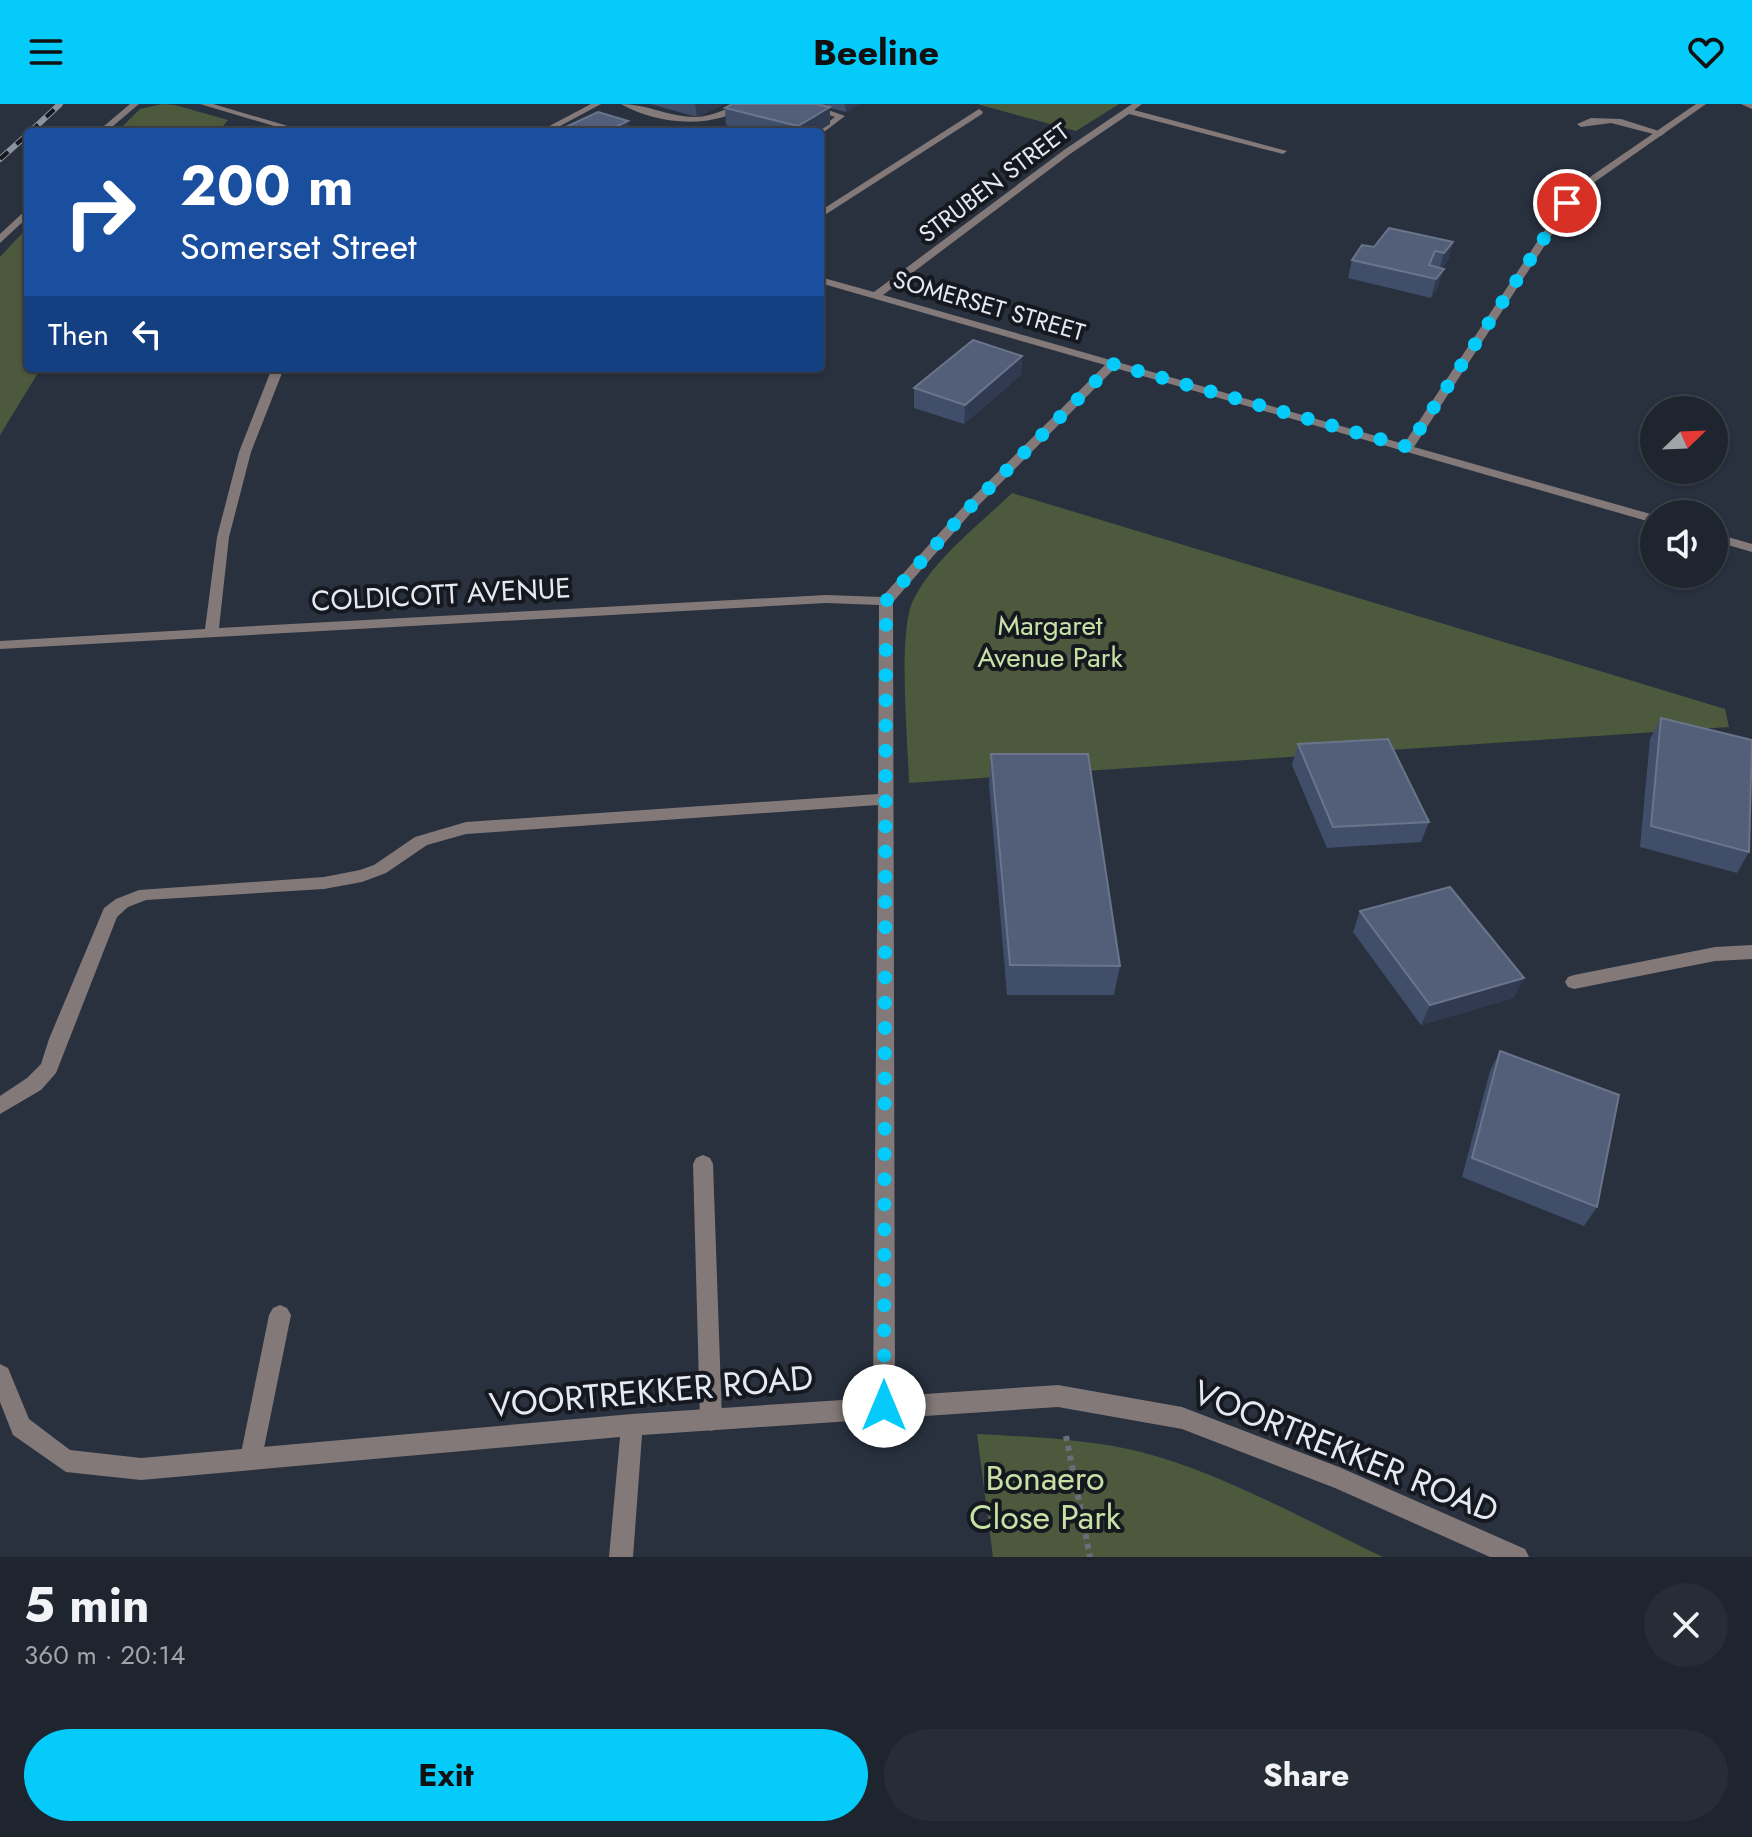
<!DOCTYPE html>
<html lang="en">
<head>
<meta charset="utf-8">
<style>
  :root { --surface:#1f252f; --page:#272d37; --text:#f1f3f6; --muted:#a1a5aa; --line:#3c424b; --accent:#04cbf9 }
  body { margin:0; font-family:Jost,sans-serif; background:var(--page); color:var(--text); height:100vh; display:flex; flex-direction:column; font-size:30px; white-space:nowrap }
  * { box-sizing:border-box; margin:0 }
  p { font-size:26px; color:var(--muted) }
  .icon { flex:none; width:44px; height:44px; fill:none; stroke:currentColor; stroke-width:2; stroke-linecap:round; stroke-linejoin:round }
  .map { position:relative; height:1453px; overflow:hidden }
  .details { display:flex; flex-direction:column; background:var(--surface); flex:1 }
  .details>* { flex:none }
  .top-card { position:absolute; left:24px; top:24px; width:800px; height:244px; border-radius:8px; box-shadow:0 2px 6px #0004,0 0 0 2px var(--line); background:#1a4fa0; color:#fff; overflow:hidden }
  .needle { width:52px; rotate:67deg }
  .buttons { position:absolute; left:1640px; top:292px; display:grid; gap:16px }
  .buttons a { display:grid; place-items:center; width:88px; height:88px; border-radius:50%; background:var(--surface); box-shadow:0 2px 6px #0004,0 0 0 2px var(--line); font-size:40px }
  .pin { position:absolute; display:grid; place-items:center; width:68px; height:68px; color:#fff; margin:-34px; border:4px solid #fff; border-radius:50%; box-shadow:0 2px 8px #0007 }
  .me { position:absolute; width:88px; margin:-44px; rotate:0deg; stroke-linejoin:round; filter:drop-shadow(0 0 6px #0008) }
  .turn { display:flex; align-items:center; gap:28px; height:168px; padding:0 24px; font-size:36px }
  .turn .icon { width:104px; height:104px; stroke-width:2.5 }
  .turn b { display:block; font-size:56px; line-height:68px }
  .then { display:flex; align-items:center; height:76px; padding:0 24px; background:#0003; gap:16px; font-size:30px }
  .round { display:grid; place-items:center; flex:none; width:84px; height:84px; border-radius:42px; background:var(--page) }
  .overview { display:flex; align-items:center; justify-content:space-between; height:136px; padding:0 24px }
  h1 { font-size:48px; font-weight:700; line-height:60px }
  .primary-button { display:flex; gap:16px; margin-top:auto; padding:16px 24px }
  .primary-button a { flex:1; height:92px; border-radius:48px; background:var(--accent); color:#111; font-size:32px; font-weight:700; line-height:92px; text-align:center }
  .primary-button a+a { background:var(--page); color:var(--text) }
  header { display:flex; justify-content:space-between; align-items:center; height:104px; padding:0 24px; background:var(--accent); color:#111; font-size:36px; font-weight:700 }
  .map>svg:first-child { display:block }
  .green { fill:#4d593d }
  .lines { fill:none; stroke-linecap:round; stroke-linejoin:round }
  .path { stroke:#686f7b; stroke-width:6; stroke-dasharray:5 5; stroke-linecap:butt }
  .service { fill:#837978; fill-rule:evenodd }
  .minor { fill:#837978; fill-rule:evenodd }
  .rail-casing { stroke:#8c929e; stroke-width:6 }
  .rail { stroke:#15191f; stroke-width:4; stroke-dasharray:11; stroke-linecap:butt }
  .wall { fill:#414e69 }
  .shaded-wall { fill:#303b52 }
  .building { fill:#535e78; stroke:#6a748b; stroke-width:2 }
  .route { stroke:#04cbf9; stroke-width:14; stroke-dasharray:0 25.2 }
  .labels { text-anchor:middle; stroke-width:8; stroke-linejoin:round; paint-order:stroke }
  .far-street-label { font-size:24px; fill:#e4e9f3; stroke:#15191f }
  .street-label { font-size:28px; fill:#e4e9f3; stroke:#15191f }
  .park-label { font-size:28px; fill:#c6e0a5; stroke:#15191f }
  .near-street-label { font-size:34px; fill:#e4e9f3; stroke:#15191f }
  .near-park-label { font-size:34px; fill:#c6e0a5; stroke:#15191f }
</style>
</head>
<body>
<header><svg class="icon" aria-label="menu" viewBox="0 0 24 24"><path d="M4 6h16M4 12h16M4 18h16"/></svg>Beeline<svg class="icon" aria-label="heart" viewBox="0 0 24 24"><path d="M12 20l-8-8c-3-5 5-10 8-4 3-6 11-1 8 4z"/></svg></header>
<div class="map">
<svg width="1752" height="1453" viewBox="0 0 1752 1453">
  <rect width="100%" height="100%" fill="#29313f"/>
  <g class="green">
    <polygon points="162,0 175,1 228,16 218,28 117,28 140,5"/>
    <polygon points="977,0 1119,0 1076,27"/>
    <polygon points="28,123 28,264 41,264 0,331 0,153"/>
    <path d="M1012,389L1725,605L1729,623L909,679C908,637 898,534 912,499C930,458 980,420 1012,389Z"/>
    <path d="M977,1330C1032,1333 1087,1335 1141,1348C1220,1368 1309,1418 1383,1453H993Z"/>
  </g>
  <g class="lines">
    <polyline class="path" points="1066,1332 1090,1453"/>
    <g class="service">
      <polygon points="1591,14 1621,15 1665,29 1661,32 1611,19 1581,23 1577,20"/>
      <polygon points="703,1051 710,1054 713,1060 722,1316 719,1324 711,1327 703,1324 700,1316 693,1060 696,1054"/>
      <polygon points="280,1201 287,1204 291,1211 262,1354 259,1362 251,1365 243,1362 240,1354 269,1211 273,1204"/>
    </g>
    <g class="minor">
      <polygon points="130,0 139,0 106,28 97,28"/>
      <polygon points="200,0 213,0 308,28 294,28"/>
      <polygon points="591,0 601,0 549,28 538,28"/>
      <path d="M621,0C646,0 670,13 695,13C715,13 731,0 750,0C714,26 658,21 621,0Z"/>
      <polygon points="798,0 811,0 845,12 820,31 820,28 816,28 817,26 835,13"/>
      <polygon points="1132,0 1142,0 1134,6 1287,47 1283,50 1129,10 1070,50 883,191 1404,340 1564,97 1590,73 1696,0 1706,0 1596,77 1571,101 1414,343 1654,411 1654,419 1115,264 970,410 893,498 895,1292 1058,1281 1182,1303 1339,1363 1525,1445 1529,1453 1490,1453 1335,1384 1182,1325 1058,1303 642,1331 633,1453 609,1453 620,1333 141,1376 66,1368 13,1331 0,1298 0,1260 8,1264 29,1315 70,1346 141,1354 632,1310 873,1294 878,701 466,730 427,741 386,769 362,778 324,785 146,796 128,803 117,813 56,969 41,986 0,1010 0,992 27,974 41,960 49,935 104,804 116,795 139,786 324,773 360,766 374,761 415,733 466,718 878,690 879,501 826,499 0,545 0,537 205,525 217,433 239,348 272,264 284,264 251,348 229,433 219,524 826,491 882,493 962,404 1105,261 820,179 820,173 874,188 1064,46"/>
      <polygon points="1741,0 1752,0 1752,5"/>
      <polygon points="979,5 983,8 982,10 820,114 820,107"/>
      <polygon points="28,104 28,113 0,139 0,130"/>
      <polygon points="1714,429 1752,440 1752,448 1714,437"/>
      <polygon points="1752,841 1752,855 1715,857 1574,885 1568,883 1565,878 1568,873 1574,871 1715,843"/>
    </g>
    <g class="rail-casing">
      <g id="rail">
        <polyline points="30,28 60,0"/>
        <polyline points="0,55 28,30"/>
      </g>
    </g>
    <use href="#rail" class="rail"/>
  </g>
  <g class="wall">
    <polygon points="650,0 724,0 697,13"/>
    <polygon points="732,0 859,0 846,8 830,4 830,20 817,28 754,28 726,21 725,4"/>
    <polygon points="1453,138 1448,156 1442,164 1438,183 1431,194 1348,174 1352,156 1374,143"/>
    <polygon points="1022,252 1021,271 964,320 914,304 914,284"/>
    <polygon points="1661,614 1749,748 1737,769 1640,743 1650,635"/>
    <polygon points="1298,640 1429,718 1421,738 1327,744 1292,661"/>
    <polygon points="991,650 1120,862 1114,891 1007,891 989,680"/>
    <polygon points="1360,807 1524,874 1513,894 1421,921 1353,828"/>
    <polygon points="1500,947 1597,1103 1584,1122 1462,1073 1490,967"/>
  </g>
  <g class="shaded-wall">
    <polygon points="695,0 724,0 697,13"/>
    <polygon points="827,0 828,5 830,3 830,20 817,28 798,28 798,22 817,6"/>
    <polygon points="845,0 859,0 846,8"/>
    <polygon points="628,17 629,28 605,28"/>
    <polygon points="1453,138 1448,156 1439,167 1444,149"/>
    <polygon points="1444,165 1438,183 1431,194 1436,175"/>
    <polygon points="1022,252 1021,271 964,320 965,301"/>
    <polygon points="1524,874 1513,894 1421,921 1430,901"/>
  </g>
  <g class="building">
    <polygon points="732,0 816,0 830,3 798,22 725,4"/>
    <polygon points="598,8 628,17 605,28 555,28"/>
    <polygon points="712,25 723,28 707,28"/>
    <polygon points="1389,124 1453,138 1444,149 1435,147 1429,161 1444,165 1436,175 1352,156 1362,141 1374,143"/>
    <polygon points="973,236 1022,252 965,301 914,284"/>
    <polygon points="1661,614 1752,636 1749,748 1651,722"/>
    <polygon points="1388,635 1429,718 1333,723 1298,640"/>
    <polygon points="991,650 1088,650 1120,862 1010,861"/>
    <polygon points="1450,783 1524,874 1430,901 1360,807"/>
    <polygon points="1500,947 1619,991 1597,1103 1472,1054"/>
  </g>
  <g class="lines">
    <polyline class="route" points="884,1302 886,497 966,407 1113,260 1408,343 1567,99"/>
  </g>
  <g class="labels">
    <g class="far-street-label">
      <text transform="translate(994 79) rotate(-37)" y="8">STRUBEN STREET</text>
      <text transform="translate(989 202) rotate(16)" y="8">SOMERSET STREET</text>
    </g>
    <g class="street-label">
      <text transform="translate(441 490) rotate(-3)" y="10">COLDICOTT AVENUE</text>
    </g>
    <g class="park-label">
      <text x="1050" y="531">Margaret<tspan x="1050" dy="32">Avenue Park</tspan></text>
    </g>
    <g class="near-street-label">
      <text transform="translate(651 1287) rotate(-5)" y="12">VOORTREKKER ROAD</text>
      <text transform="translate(1346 1347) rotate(22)" y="12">VOORTREKKER ROAD</text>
    </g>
    <g class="near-park-label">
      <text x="1045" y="1386">Bonaero<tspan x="1045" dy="39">Close Park</tspan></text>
    </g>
  </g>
</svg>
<div class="buttons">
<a><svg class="needle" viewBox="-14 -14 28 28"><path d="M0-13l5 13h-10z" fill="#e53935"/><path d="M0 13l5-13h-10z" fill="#a1a5aa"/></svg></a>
<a><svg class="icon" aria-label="sound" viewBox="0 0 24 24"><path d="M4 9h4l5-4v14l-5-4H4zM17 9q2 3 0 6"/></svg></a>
</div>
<div class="pin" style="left:1567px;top:99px;background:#d93025"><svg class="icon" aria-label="arrive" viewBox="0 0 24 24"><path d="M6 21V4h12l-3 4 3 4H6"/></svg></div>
<svg class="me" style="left:884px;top:1302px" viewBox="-20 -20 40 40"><circle r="19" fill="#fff"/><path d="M0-13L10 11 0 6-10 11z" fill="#04cbf9"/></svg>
<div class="top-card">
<div class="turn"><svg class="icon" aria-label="right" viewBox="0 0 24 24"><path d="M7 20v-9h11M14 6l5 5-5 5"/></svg><div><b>200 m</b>Somerset Street</div></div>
<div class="then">Then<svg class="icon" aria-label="left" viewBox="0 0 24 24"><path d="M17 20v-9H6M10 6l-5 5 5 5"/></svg></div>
</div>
</div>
<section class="details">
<div class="overview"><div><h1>5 min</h1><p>360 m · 20:14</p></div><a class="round"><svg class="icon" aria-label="close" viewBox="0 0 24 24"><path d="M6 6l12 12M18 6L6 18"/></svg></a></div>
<div class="primary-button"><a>Exit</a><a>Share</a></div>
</section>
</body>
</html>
